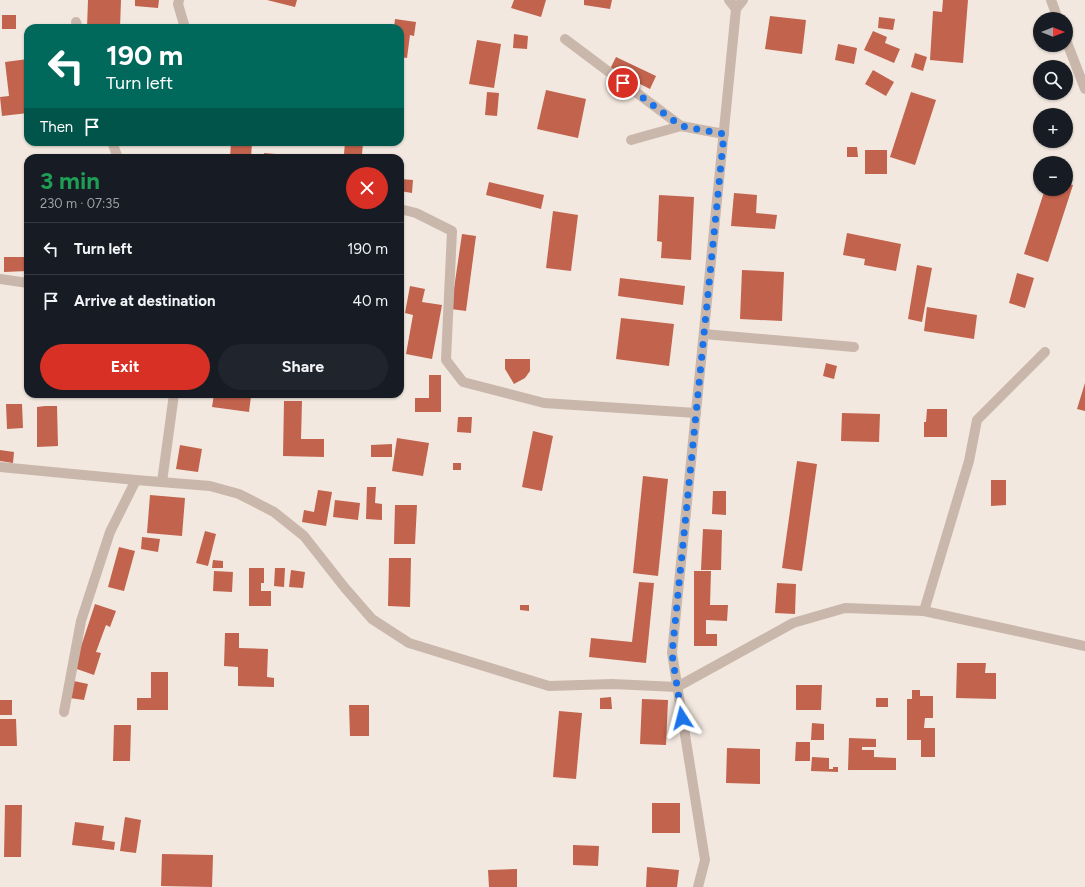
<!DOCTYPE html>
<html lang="en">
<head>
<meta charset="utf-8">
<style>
  :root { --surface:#171b24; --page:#20242c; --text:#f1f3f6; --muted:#9ea1a6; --line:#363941; --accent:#d93025 }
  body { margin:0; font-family:Figtree,sans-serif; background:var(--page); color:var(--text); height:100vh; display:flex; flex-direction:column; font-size:15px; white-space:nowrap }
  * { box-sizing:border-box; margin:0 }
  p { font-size:13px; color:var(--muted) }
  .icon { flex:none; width:22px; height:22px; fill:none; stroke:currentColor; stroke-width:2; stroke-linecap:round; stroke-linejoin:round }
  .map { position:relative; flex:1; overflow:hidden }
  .sheet { position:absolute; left:24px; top:154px; width:380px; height:244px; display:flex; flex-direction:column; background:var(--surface); border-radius:12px; box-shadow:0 1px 3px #0004 }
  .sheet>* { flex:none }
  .guide { position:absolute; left:24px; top:24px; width:380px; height:122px; border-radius:12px; box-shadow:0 1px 3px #0004; background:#00695c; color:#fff; overflow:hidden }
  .needle { width:26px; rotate:90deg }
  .controls { position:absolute; left:1033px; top:12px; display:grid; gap:8px }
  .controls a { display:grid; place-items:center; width:40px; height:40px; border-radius:50%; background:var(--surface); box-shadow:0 1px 3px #0004; font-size:20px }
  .pin { position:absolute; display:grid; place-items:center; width:34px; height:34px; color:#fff; margin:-17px; border:2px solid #fff; border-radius:50%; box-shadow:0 1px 4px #0007 }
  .me { position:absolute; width:44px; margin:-22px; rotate:351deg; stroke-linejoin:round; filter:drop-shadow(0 0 3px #0008) }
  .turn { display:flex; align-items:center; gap:14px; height:84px; padding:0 16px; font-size:18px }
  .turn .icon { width:52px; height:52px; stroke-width:2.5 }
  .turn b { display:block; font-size:28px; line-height:34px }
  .then { display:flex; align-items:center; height:38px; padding:0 16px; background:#0003; gap:8px; font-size:15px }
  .round { display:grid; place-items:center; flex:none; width:42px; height:42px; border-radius:21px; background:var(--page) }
  .summary { display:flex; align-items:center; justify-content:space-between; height:68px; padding:0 16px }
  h1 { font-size:24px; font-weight:700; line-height:30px; color:#1e9e55 }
  .primary-button { display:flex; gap:8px; margin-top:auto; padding:8px 16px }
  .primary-button a { flex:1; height:46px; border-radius:24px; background:var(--accent); color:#fff; font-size:16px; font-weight:700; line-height:46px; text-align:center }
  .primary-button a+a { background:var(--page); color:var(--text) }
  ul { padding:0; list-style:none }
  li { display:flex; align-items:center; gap:12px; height:52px; padding:0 16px; border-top:1px solid var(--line) }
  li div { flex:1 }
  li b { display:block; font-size:15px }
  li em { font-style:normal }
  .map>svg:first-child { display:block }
  .building { fill:#c2634d }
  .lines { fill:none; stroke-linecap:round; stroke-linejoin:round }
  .minor { stroke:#cab7ab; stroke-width:10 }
  .route { stroke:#1a73e8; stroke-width:7; stroke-dasharray:0 12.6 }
</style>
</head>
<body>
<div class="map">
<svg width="1085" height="887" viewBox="0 0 1085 887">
  <rect width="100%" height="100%" fill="#f2e8df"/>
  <g class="building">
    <polygon points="88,0 121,0 120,28 87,28"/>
    <polygon points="135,0 159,0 158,8 135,6"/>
    <polygon points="267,0 297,0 295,7"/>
    <polygon points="514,0 546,0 541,17 511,8"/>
    <polygon points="584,0 612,0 610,9 584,5"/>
    <polygon points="943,0 968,0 963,63 930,60 933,11 942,12"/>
    <rect x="2" y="15" width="14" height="14"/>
    <polygon points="770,16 806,20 802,54 765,49"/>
    <polygon points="879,17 895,19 893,30 878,28"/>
    <polygon points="395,19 416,22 414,36 410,35 407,58 400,57 400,28 394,28"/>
    <polygon points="873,31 887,37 885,43 900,49 894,63 864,50"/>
    <polygon points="514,34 528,36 527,49 513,48"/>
    <polygon points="477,40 501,44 494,88 469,84"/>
    <polygon points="838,44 857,48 854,64 835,60"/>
    <polygon points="915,53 927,57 923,71 911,67"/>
    <polygon points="616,57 656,76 650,89 610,69"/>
    <polygon points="28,59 28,113 2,116 0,97 9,96 5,62"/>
    <polygon points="873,70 894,82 886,96 865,84"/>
    <polygon points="546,90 586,99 578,138 537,129"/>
    <polygon points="487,92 499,93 497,116 485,115"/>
    <polygon points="911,92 936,100 915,165 890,157"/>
    <polygon points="231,142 252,142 251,158 230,158"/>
    <polygon points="345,142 363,142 362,155 344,154"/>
    <polygon points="847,147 857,147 858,157 847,157"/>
    <rect x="865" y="150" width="22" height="24"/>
    <polygon points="264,153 312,157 312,158 264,158"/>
    <rect x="150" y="154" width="21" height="4"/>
    <polygon points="400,179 413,180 412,193 400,191"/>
    <polygon points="489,182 544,195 541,209 486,195"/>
    <polygon points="1066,183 1073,185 1048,262 1024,254 1045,189 1066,189"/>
    <polygon points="734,193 757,195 756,213 777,215 775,229 731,226"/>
    <polygon points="659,195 694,197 691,260 661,258 662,242 657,241"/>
    <polygon points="553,211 578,215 571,271 546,268"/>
    <polygon points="847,233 901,244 896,271 864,265 865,259 843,255"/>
    <polygon points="462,234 476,236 466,311 451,309"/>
    <polygon points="4,257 28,257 28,271 4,272"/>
    <polygon points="917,265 932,268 922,322 908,319"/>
    <polygon points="742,270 784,272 782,321 740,319"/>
    <polygon points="1017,273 1034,278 1025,308 1009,303"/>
    <polygon points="620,278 685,286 683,305 618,296"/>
    <polygon points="410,286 425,289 422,302 442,305 432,359 406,354 413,315 405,313"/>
    <polygon points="927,307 977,315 974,339 924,331"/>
    <polygon points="621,318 674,324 669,366 616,359"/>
    <polygon points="505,359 530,359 530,371 525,378 514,384 505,369"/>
    <polygon points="826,363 837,366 834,379 823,376"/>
    <polygon points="429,375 441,375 441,412 415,412 415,398 429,398"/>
    <polygon points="1085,383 1085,411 1077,409"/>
    <polygon points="214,394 263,394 263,397 251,396 249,412 212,407"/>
    <polygon points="331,394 352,394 351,398 331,395"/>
    <polygon points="284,401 302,401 301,439 324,439 324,457 283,456"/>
    <polygon points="6,404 22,404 23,428 7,429"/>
    <polygon points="45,406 57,406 58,446 37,447 37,407"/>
    <polygon points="927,409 947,409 947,437 924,437 924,422 926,422"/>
    <polygon points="842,413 880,414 879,442 841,441"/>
    <polygon points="458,417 472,417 471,433 457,432"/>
    <polygon points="533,431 553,436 542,491 522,487"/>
    <polygon points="397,438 429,443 423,476 392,471"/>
    <polygon points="392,444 392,457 371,457 371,445"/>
    <polygon points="180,445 202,449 198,472 176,469"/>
    <polygon points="0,450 14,452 13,463 0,461"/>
    <polygon points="797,461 817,464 802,571 782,568"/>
    <rect x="453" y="463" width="8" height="7"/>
    <polygon points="643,476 668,479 658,576 633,573"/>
    <polygon points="991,480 1006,480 1006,505 991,506"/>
    <polygon points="367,487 376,487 375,503 382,504 382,520 366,519"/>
    <polygon points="318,490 332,492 326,526 302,522 304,510 314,512"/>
    <polygon points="713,491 726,491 726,515 712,514"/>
    <polygon points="150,495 185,498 182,536 147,533"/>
    <polygon points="335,500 360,503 358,520 333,517"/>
    <polygon points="395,505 417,505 415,544 394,544"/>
    <polygon points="703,529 722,530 721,570 701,570"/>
    <polygon points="205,531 216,534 208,566 196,563"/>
    <polygon points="142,537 160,539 158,552 141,549"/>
    <polygon points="119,547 135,551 124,591 108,587"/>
    <polygon points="389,558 411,558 410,607 388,606"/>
    <polygon points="213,560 223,561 223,568 212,568"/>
    <polygon points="249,568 264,568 264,583 261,583 261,591 271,591 271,606 249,606"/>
    <polygon points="275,568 285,568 284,587 274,586"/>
    <polygon points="291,570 305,572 303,588 289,587"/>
    <polygon points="214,571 233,572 232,592 213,591"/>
    <polygon points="694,571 711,571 710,605 728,605 727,621 706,620 706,634 717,634 717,646 694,646"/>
    <polygon points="639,582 654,583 646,663 589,657 591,638 632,642"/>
    <polygon points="777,583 796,584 795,614 775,613"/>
    <polygon points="95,604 116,611 110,627 106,625 96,652 101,653 94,675 74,668"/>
    <polygon points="520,605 529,605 529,611 520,610"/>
    <polygon points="225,633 239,633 239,648 268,649 267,677 274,678 274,687 238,686 238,667 224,666"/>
    <polygon points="957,663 986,663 985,673 996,673 996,699 956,698"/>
    <polygon points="151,672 168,672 168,710 137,710 137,698 151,698"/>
    <polygon points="74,681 88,684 84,700 70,698"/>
    <polygon points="796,685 822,685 821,710 796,710"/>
    <polygon points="912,690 920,690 920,696 933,696 933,718 925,718 924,728 935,728 935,757 921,757 921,740 907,740 907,699 912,699"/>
    <polygon points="611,697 612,709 600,709 600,698"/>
    <rect x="876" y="698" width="12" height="9"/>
    <polygon points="642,699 668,700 666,745 640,744"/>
    <rect x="0" y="700" width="12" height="15"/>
    <polygon points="349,705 369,705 369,736 350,736"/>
    <polygon points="559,711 582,713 576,779 553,777"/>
    <polygon points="0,719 16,719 17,746 0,746"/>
    <polygon points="812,723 824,724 824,740 811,740"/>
    <polygon points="114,725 131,725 130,761 113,761"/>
    <polygon points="849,738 876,739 876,747 862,747 862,750 874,750 874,757 896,758 896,770 848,770"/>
    <polygon points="796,742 810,742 810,761 795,761"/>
    <polygon points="727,748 760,749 760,784 726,783"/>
    <polygon points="812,757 829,758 829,769 833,769 833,767 838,767 838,772 811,771"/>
    <rect x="652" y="803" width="28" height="30"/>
    <polygon points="5,805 22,805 21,857 4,857"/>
    <polygon points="125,817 141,820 136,853 120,851"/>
    <polygon points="75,822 104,826 102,840 115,842 114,850 72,845"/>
    <polygon points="573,845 599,846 598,866 573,865"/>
    <polygon points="162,854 213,855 212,887 161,886"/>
    <polygon points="647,867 679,870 677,887 646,887"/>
    <polygon points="517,869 517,887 489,887 488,870"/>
  </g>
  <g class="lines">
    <g class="minor">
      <polyline points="179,0 178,4 185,28"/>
      <polyline points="729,0 736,9"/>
      <polyline points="1051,0 1058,19"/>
      <polyline points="76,22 78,28"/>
      <polyline points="565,39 681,126 724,134"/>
      <polyline points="1066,40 1085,89"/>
      <polyline points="631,140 681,126"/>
      <polyline points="112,142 118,158"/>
      <polyline points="400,209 416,213 452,231 446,360 463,382 544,403 696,413"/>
      <polyline points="0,279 28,283"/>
      <polyline points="704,334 854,347"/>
      <polyline points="0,467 136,480 210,486 239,494 274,512 304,536 345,588 372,619 409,643 549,686 612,684 677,687 793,623 845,608 924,611 1085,646"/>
      <polyline points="162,482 174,394"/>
      <polyline points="924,611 969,461 977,420 1045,352"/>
      <polyline points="64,712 81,621 110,532 136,480"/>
      <polyline points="698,887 705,860 672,653 736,9 743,0"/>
    </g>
  </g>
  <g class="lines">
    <polyline class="route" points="623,83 681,126 724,134 672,654 682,718"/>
  </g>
</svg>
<div class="controls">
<a><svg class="needle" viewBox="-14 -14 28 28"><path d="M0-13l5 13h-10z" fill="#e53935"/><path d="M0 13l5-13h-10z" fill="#9ea1a6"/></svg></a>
<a><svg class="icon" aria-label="search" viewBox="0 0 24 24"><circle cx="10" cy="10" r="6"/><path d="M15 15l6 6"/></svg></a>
<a>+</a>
<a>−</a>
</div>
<div class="pin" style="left:623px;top:83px;background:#d93025"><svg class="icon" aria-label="arrive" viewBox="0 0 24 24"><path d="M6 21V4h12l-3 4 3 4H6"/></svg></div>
<svg class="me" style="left:682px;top:718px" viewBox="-20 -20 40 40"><path d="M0-17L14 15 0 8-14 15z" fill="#1a73e8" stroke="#fff" stroke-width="4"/></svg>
<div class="guide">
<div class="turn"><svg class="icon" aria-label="left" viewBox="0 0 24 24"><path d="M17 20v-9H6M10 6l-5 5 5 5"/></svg><div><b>190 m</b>Turn left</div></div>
<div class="then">Then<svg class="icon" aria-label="arrive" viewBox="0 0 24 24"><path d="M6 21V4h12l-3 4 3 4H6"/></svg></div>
</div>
<section class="sheet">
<div class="summary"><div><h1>3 min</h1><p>230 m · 07:35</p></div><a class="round" style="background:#d93025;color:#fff"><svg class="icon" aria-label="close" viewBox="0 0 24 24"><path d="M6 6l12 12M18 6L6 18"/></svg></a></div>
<ul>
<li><svg class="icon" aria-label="left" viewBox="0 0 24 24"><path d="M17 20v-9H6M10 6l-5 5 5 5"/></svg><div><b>Turn left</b></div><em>190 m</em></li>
<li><svg class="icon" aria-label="arrive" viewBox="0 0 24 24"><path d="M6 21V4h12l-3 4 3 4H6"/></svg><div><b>Arrive at destination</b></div><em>40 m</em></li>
</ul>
<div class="primary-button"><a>Exit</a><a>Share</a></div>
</section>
</div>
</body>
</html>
